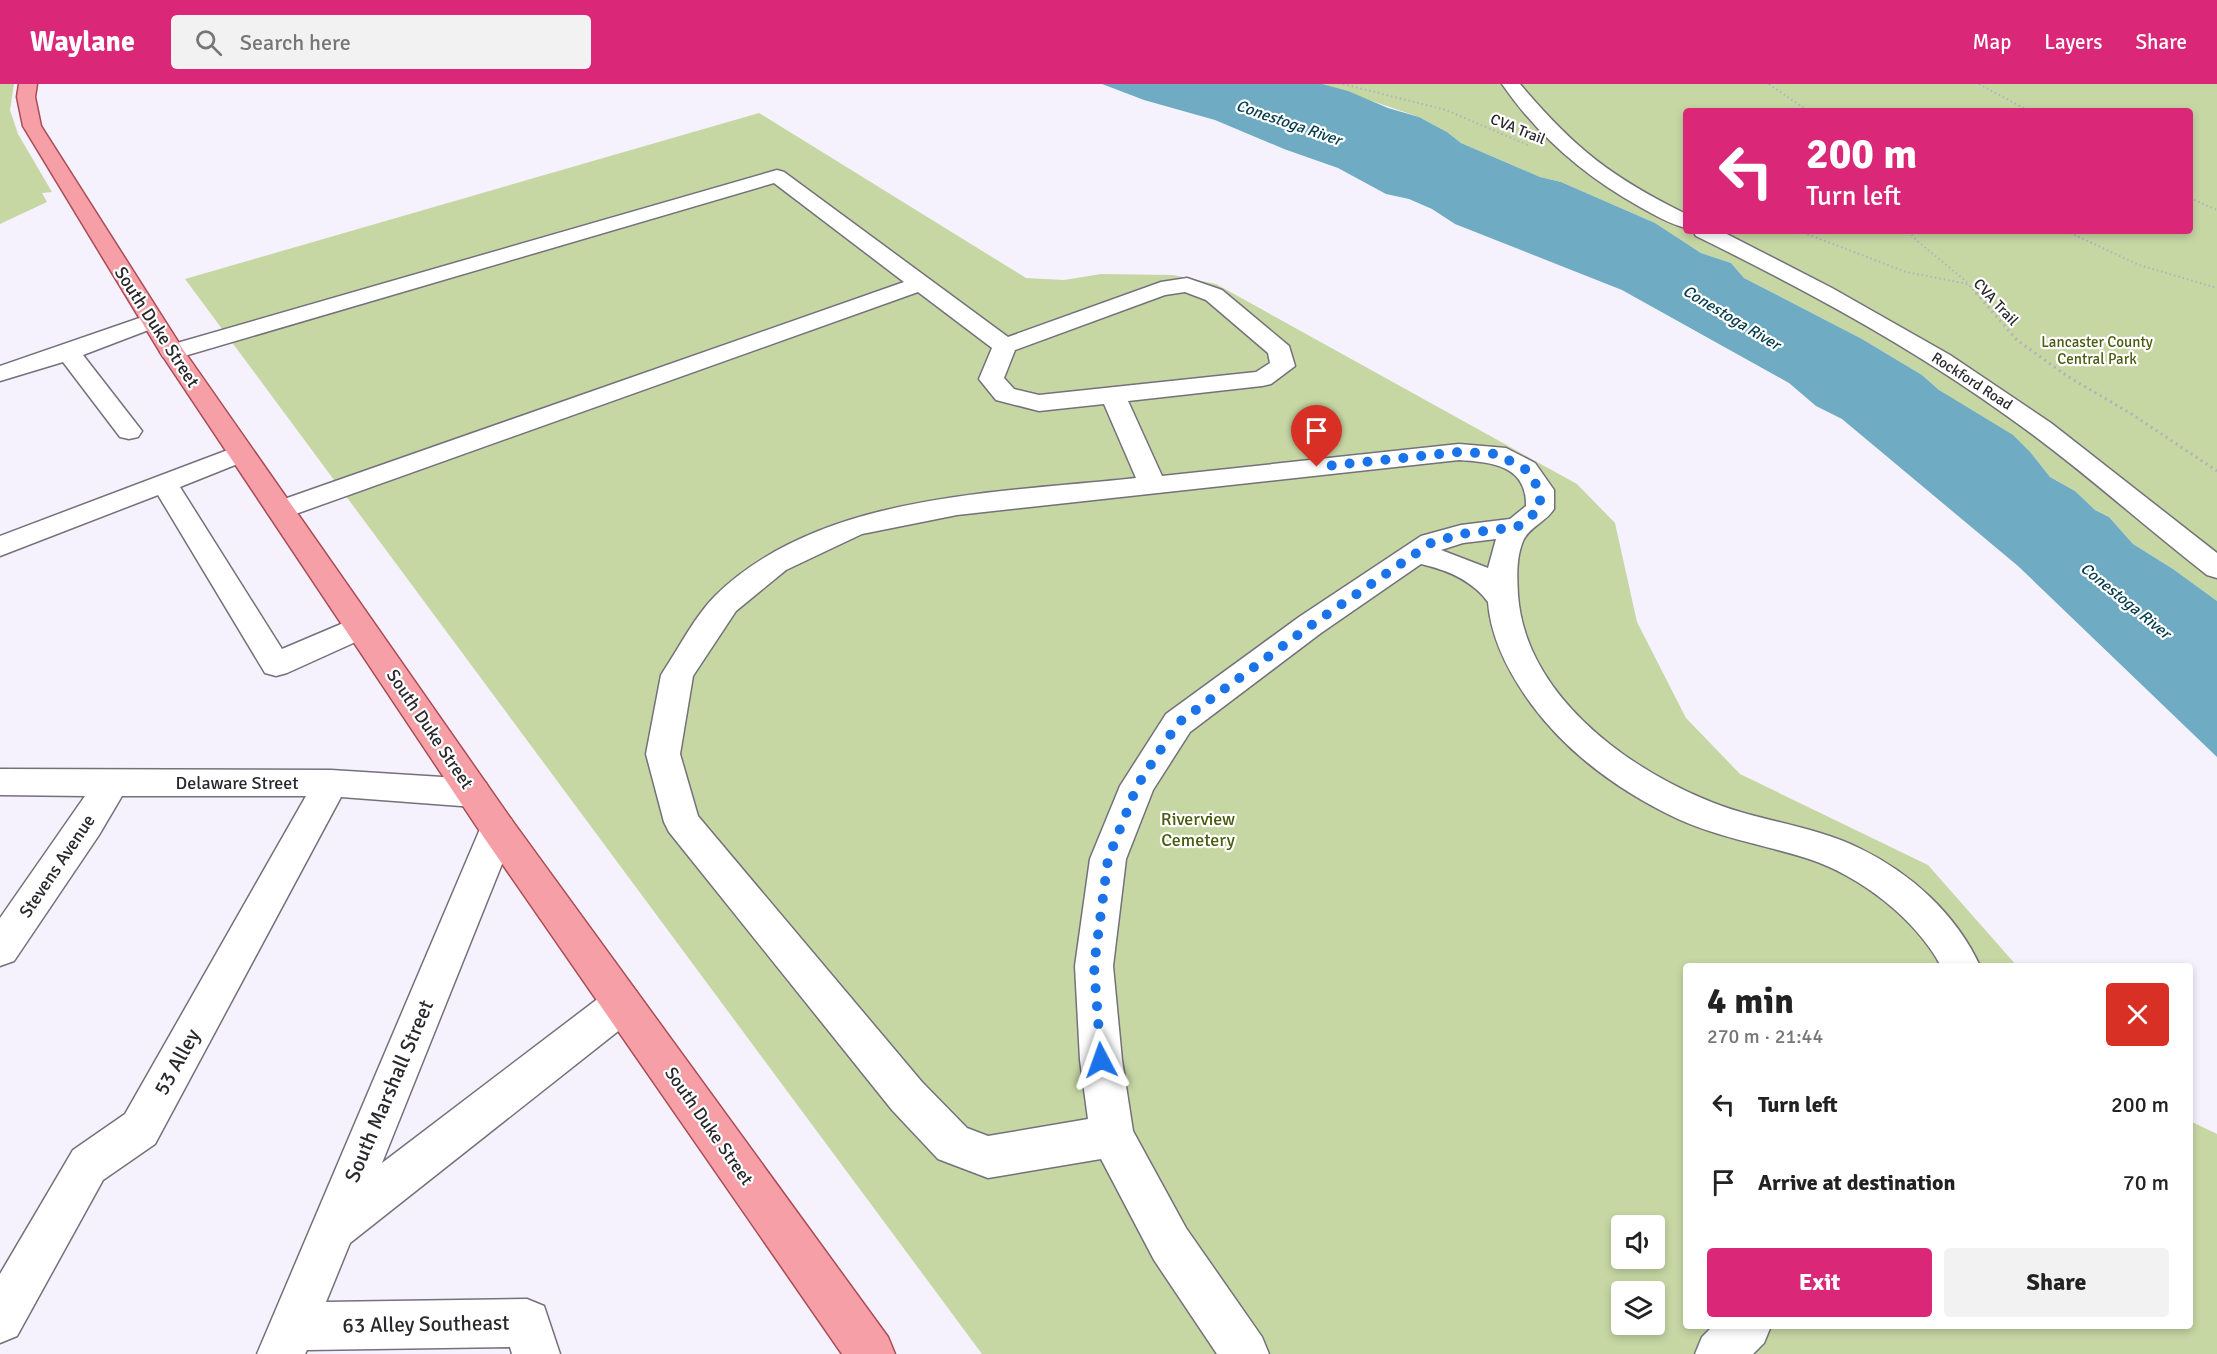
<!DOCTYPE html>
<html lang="en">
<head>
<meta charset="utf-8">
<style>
  :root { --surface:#fff; --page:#f2f2f2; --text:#222; --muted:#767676; --accent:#db2777 }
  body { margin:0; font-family:Signika,sans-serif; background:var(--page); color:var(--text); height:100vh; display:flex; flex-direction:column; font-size:22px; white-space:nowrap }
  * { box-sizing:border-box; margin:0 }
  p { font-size:20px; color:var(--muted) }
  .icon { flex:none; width:33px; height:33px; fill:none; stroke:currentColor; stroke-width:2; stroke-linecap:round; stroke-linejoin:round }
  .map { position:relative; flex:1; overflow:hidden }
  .sheet { position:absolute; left:1683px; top:879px; width:510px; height:366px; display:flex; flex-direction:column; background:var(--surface); border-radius:6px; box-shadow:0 3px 9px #0003 }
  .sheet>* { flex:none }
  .top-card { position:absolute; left:1683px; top:24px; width:510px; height:126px; border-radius:6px; box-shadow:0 3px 9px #0003; background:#db2777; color:#fff; overflow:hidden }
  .controls { position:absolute; left:1611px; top:1131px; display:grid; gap:12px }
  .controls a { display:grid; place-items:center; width:54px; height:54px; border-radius:6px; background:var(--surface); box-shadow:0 3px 9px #0003; font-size:30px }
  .pin { position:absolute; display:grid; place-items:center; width:51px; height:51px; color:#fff; margin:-62px -26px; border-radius:50% 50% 50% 0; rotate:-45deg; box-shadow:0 0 6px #0007 }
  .pin .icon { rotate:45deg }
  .me { position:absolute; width:66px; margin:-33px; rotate:356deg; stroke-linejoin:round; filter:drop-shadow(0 0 4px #0008) }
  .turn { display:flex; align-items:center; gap:21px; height:126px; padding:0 24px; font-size:27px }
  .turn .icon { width:78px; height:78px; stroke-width:2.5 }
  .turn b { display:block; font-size:42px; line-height:51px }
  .round { display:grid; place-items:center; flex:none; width:63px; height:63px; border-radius:6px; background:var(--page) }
  .summary { display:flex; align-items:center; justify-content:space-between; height:102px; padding:0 24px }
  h1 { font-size:36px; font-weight:800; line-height:45px }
  .action { display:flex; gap:12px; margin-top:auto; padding:12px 24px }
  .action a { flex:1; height:69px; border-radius:6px; background:var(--accent); color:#fff; font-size:24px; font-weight:800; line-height:69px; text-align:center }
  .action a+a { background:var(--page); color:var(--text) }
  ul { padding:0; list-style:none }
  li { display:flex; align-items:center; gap:18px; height:78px; padding:0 24px }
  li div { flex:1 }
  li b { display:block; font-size:22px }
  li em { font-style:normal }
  header { display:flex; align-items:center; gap:36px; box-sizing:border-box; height:84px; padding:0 30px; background:var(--accent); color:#fff }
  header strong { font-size:28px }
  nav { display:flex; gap:33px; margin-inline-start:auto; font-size:21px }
  .search { width:420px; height:54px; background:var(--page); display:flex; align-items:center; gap:15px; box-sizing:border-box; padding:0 21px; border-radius:6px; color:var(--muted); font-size:22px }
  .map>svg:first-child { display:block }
  .green { fill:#c6d7a4; fill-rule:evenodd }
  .water { fill:#6fabc2 }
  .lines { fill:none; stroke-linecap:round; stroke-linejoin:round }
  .minor-casing { stroke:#73717a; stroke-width:3 }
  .major-casing { stroke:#aa4c55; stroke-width:3 }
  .path-far1 { stroke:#b3b1bb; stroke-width:2; stroke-dasharray:1.5 3; stroke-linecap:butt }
  .path { stroke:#b3b1bb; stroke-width:3; stroke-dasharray:2 4; stroke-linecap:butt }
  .minor { fill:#fff; fill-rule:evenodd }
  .major { fill:#f69fa6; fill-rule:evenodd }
  .route { stroke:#1a73e8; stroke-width:10; stroke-dasharray:0 18 }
  .labels { text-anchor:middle; stroke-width:4.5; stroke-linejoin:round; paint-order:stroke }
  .far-street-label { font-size:15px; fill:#29282c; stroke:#fff }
  .far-park-label { font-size:15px; fill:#495c0f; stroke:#fff }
  .far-water-label { font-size:16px; font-style:italic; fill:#043d4d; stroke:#fff }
  .street-label { font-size:18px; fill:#29282c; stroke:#fff }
  .park-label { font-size:18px; fill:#495c0f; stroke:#fff }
  .near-street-label { font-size:21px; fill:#29282c; stroke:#fff }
</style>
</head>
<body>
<header>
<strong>Waylane</strong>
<div class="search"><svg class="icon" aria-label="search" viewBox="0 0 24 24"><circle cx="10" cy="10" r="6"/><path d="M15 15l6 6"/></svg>Search here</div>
<nav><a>Map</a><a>Layers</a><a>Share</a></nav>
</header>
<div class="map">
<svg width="2217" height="1270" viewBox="0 0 2217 1270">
  <rect width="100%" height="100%" fill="#f5f2fe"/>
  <g class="green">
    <polygon points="0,0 14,0 10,26 18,50 52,108 42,109 47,118 0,140"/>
    <path d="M1322,0H2217V517L2173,485L2133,460L2109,433L2095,426L2075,407L2050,393L2031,369L1939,306L1922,291L1862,255L1744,194L1731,179L1701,169L1655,139L1561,98L1540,93L1461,59L1447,48L1419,33ZM1686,27H2190V147H1686Z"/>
    <path d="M759,29L1026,194L1064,196L1101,190L1173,191L1216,200L1577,400L1615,439L1637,538L1686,634L1740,690L1928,781L2017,882H1686V1242H2190V1037L2217,1050V1270H982L185,195ZM1622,1142H1654V1174H1622ZM1622,1208H1654V1240H1622Z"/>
  </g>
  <polygon class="water" points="1102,0 1322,0 1348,7 1388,24 1419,33 1447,48 1461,59 1540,93 1561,98 1655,139 1701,169 1731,179 1744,194 1862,255 1922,291 1939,306 2013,351 2031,369 2050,393 2075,407 2095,426 2109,433 2133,460 2173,485 2217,517 2217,673 2018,482 1842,335 1816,322 1789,299 1622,206 1455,140 1432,125 1409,115 1386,110 1338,84 1284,65 1215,36 1144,16"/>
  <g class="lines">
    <g class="minor-casing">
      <g id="minor">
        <path d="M1502,0H1520C1574,64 1611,93 1686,130V144C1670,140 1654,131 1640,123C1584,92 1538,52 1502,0Z"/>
        <path d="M777,86L784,88L1008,253L1161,198L1187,194L1222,206L1289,262L1295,282L1271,300L1262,302L1128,317L1162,392L1459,360L1506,364L1535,379L1554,406V425C1546,438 1529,443 1523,457C1516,474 1517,493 1518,511C1525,608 1621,680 1704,715C1754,737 1810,740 1859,764C1911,789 1956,830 1980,882H1941C1915,834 1860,792 1809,775C1765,761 1720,754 1678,735C1623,709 1569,671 1532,621C1510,591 1491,556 1488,518C1472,496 1447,486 1421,480L1321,549L1190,648L1153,706L1126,775L1113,882L1122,976L1133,1047L1186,1144L1262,1253L1269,1270H1217L1154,1176L1101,1075L988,1094L938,1075L892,1026L669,748L664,738L646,670L661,591L666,583C681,560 696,531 715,512C819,409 1000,409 1136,394L1104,320L1039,327L996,316L979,295L992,264L918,208L290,432L280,435L270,432L266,426L270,420L904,198L774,99L181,273L172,275L163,273L160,268L163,263ZM1185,208L1206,216L1268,269L1270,279L1256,288L1039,311L1014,305L1004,294L1015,266L1165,211ZM1459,376C1491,378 1527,381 1526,422L1510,435L1461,441L1421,452L1299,533L1166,630L1120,702L1090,775L1075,882L1080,976L1088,1035L988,1052L967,1044L922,998L698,732L680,670L693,592L736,527L786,486L862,450L957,431ZM1496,455L1488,484L1441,466L1463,459Z"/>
        <path d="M1693,147H1721L1832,204L1950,271L2051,339L2217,469V494L2207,491C2140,439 2077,381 2007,332C1910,262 1804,205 1696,152Z"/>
        <polygon points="151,230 159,232 163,237 159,242 83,271 142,347 138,353 129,355 120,353 63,278 0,297 0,282"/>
        <polygon points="241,361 250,363 254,369 250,375 180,403 282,565 360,532 371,535 375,543 371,551 287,589 276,592 265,589 158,411 0,472 0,452"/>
        <polygon points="0,685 331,686 474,695 486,699 491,709 486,719 474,723 341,713 155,1060 103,1096 17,1252 0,1259 0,1190 73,1066 125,1030 306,712 122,712 99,751 14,877 0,882 0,834 85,712 0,711"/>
        <polygon points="498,731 511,735 516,745 382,1079 608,907 622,902 636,907 642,920 636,933 350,1159 326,1218 527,1215 544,1222 560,1270 512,1270 510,1263 307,1266 305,1270 257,1270 480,745 485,735"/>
        <polygon points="1713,1242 1771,1242 1764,1259 1753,1270 1695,1270 1702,1253"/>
      </g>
    </g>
    <g class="major-casing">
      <polygon id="major" points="19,0 37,0 35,13 41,42 184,267 511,735 888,1253 895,1270 842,1270 485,755 160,268 23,42 17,13"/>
    </g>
    <g class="path-far1">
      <polyline points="1343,0 1446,26 1530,62"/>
      <polyline points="1769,0 1808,27"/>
      <polyline points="1979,0 2029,27"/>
      <polyline points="2190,114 2217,126"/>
      <polyline points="1799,147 1906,188 1968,200 1977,210"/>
      <polyline points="1909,147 1916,156 1967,198"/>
      <polyline points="2066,147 2139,181 2217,204"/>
    </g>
    <polyline class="path" points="1976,209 2017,256 2067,292 2130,329 2217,387"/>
    <use href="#minor" class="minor"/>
    <use href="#major" class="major"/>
  </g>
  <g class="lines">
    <polyline class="route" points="1101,976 1094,882 1108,775 1137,702 1178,639 1310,542 1431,459 1461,450 1517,443 1540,425 1540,406 1525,385 1497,370 1459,368 1317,383"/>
  </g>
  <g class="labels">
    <g class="far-street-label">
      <text transform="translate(1518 45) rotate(22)" y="5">CVA Trail</text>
      <text transform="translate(1996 218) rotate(47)" y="5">CVA Trail</text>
      <text transform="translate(1972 297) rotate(33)" y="5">Rockford Road</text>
    </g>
    <g class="far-park-label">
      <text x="2097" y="263">Lancaster County<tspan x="2097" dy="17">Central Park</tspan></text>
    </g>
    <g class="far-water-label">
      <text transform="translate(1289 38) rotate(19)" y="6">Conestoga River</text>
      <text transform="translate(1732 233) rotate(31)" y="6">Conestoga River</text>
      <text transform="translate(2126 516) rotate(39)" y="6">Conestoga River</text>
    </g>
    <g class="street-label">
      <text transform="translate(157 243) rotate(57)" y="6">South Duke Street</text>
      <text transform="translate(430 645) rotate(56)" y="6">South Duke Street</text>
      <text x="237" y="705">Delaware Street</text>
      <text transform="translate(57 782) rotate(-56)" y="6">Stevens Avenue</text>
      <text transform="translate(709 1042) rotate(55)" y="6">South Duke Street</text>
    </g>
    <g class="park-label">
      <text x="1198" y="741">Riverview<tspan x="1198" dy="21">Cemetery</tspan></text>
    </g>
    <g class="near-street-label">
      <text transform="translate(177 978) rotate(-61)" y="7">53 Alley</text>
      <text transform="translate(389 1007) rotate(-67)" y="7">South Marshall Street</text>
      <text transform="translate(426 1240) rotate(-1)" y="7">63 Alley Southeast</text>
    </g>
  </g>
</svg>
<div class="controls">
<a><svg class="icon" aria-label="sound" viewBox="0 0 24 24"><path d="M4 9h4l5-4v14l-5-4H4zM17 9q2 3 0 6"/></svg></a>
<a><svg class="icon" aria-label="layers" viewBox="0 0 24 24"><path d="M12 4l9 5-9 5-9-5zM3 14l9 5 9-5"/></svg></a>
</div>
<div class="pin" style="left:1317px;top:383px;background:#d93025"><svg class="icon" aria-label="arrive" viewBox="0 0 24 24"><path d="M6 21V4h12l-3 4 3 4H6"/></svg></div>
<svg class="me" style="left:1101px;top:976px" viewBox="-20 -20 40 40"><path d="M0-17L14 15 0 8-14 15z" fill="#1a73e8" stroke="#fff" stroke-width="4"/></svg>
<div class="top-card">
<div class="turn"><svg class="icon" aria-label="left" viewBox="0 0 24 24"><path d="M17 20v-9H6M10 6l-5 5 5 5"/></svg><div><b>200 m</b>Turn left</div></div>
</div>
<section class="sheet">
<div class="summary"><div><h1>4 min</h1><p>270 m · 21:44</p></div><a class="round" style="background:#d93025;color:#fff"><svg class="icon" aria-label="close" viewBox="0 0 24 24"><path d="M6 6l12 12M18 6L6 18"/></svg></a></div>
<ul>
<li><svg class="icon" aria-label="left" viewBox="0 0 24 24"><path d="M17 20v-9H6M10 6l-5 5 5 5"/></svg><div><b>Turn left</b></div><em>200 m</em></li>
<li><svg class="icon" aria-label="arrive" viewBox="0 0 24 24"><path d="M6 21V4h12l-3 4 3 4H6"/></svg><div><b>Arrive at destination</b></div><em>70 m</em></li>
</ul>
<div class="action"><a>Exit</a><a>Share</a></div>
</section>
</div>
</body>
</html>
